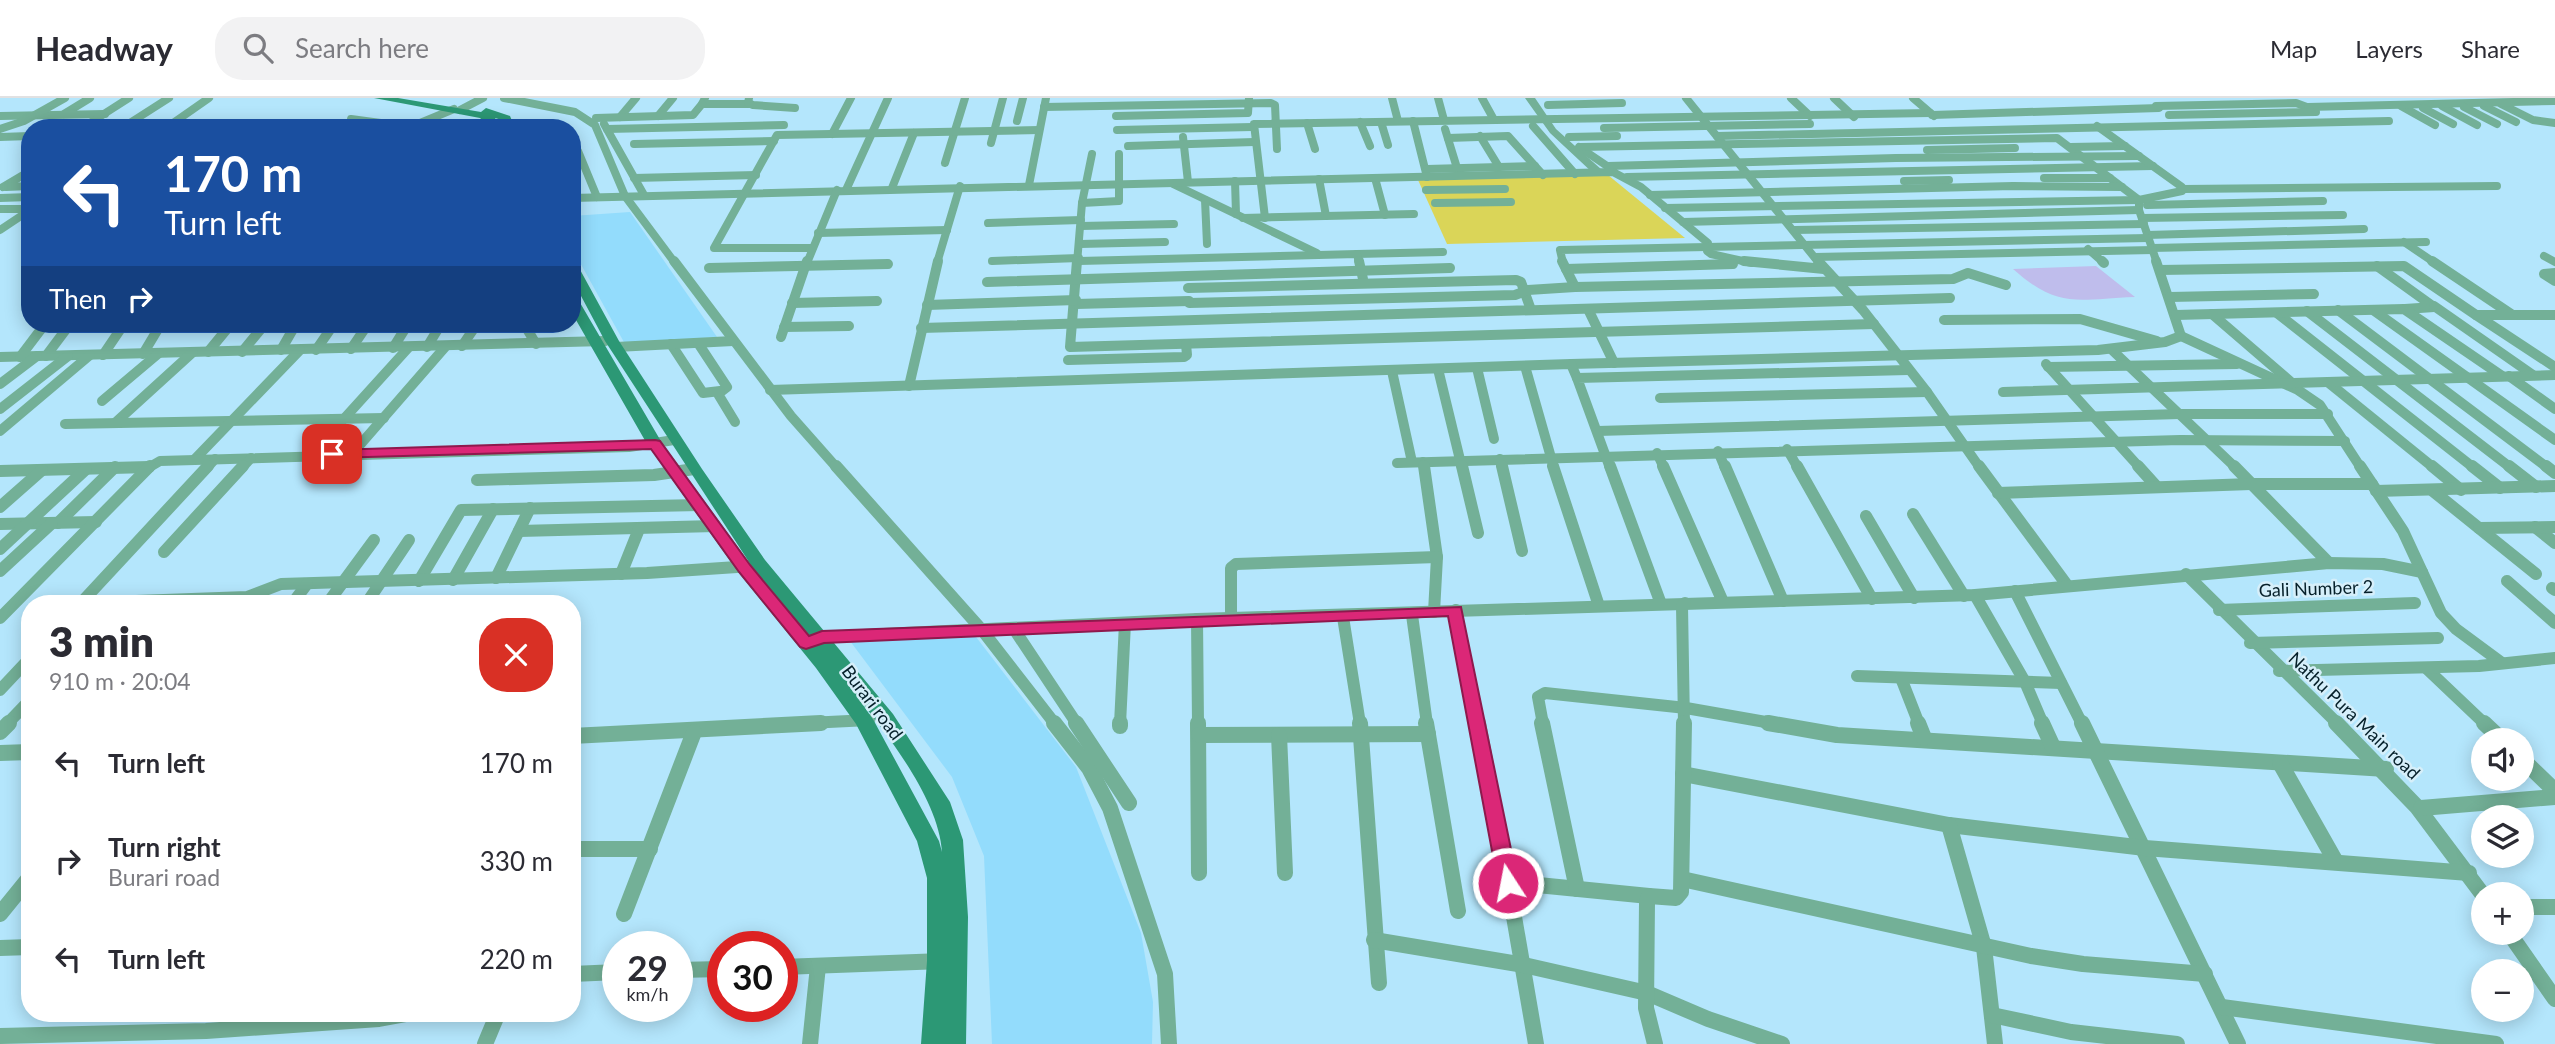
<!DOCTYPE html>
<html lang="en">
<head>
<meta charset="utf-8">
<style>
  :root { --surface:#fff; --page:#f2f2f3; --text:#2b2b33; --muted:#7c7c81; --line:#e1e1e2 }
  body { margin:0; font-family:Lato,sans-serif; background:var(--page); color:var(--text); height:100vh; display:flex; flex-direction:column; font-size:26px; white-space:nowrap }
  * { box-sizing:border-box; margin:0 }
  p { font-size:23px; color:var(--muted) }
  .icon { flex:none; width:38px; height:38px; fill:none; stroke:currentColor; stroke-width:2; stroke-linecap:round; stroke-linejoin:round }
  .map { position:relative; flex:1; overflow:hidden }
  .side { position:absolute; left:21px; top:497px; width:560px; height:427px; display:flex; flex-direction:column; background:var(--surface); border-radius:28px; box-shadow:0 4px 18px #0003 }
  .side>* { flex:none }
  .hud { position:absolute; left:21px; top:21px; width:560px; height:214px; border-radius:28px; box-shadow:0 4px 18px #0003; background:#1a4fa0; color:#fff; overflow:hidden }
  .controls { position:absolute; left:2471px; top:630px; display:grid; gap:14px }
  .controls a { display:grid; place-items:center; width:63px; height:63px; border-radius:50%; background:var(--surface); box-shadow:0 4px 18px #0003; font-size:35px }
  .speed { position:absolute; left:602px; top:833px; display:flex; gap:14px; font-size:35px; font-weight:700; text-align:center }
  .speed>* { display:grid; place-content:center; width:91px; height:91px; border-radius:50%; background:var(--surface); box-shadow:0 4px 18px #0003; line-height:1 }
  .speed small { font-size:18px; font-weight:400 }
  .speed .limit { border:10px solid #d22; background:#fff; color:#111 }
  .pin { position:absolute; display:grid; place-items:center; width:60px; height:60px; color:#fff; margin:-30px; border-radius:14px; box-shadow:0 4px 10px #0006 }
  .me { position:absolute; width:77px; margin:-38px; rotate:349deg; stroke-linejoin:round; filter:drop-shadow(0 0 5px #0008) }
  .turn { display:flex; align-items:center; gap:24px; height:147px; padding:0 28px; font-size:32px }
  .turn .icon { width:91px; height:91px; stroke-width:2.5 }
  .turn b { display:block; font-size:49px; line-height:60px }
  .then { display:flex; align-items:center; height:66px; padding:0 28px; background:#0003; gap:14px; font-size:26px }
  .round { display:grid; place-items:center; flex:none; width:74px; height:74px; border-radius:28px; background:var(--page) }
  .headline { display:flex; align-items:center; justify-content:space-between; height:119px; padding:0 28px }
  h1 { font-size:42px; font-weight:800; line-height:52px }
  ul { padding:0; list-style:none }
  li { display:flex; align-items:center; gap:21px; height:98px; padding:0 28px }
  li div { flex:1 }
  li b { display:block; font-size:26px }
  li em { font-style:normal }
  header { display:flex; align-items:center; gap:42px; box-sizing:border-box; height:98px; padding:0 35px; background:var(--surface); border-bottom:2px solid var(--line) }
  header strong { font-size:33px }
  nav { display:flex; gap:38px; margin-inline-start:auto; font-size:24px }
  .search { width:490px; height:63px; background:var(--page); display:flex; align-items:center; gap:18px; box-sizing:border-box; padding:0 24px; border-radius:28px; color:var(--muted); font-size:26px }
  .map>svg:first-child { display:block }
  .built { fill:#93dcfc }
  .green { fill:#dad558 }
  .water { fill:#bfbdec }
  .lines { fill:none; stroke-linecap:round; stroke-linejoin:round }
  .minor-far3 { stroke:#73b097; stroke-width:8 }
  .minor-far2 { stroke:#73b097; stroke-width:10 }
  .minor-far1 { stroke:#73b097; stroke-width:12 }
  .minor { stroke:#73b097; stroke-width:16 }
  .tertiary { fill:#73b097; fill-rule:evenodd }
  .secondary { fill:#2c9875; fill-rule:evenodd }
  .route { fill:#db2777; stroke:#8e194d; stroke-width:2 }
  .labels { text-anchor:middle; stroke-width:5; stroke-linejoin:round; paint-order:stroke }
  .street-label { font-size:18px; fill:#06202a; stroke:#d6effa }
</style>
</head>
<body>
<header>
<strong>Headway</strong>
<div class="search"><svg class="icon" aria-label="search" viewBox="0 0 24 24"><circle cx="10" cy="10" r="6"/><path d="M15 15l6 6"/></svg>Search here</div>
<nav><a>Map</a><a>Layers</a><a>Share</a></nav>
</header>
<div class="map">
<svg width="2555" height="946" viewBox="0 0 2555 946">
  <rect width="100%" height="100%" fill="#b4e6fc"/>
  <g class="built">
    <polygon points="630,114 717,239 625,246 572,150 572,118"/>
    <polygon points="973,535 1076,669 1141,835 1153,904 1152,946 992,946 984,758 952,679 850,543"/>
  </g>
  <polygon class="green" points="1608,77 1685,140 1447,146 1418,82"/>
  <path class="water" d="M2096,168L2135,199C2077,201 2059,212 2013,171Z"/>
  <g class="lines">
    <g class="minor-far3">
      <polyline points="504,0 575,14 595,27 625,98 675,165"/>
      <polyline points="705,0 702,6 750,6"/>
      <polyline points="749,0 748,5 753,7 795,10"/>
      <polyline points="1392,0 1398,23"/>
      <polyline points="1438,0 1444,22"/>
      <polyline points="1482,0 1493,20"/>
      <polyline points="1686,0 1819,165"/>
      <polyline points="1791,0 1810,18"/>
      <polyline points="1834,0 1854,19"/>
      <polyline points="1913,0 1934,18"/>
      <polyline points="2501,6 2533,22 2555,25"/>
      <polyline points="1548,7 1622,5"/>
      <polyline points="2156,8 2296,5 2315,12"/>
      <polyline points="2401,8 2435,27"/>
      <polyline points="2442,8 2477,27"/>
      <polyline points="2484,8 2516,24"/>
      <polyline points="1044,9 1271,5 1275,7 1277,51"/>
      <polyline points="2308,9 2555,3"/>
      <polyline points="2464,9 2497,26"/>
      <polyline points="2423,10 2453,26"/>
      <polyline points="460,12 483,0"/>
      <polyline points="64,16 90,0"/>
      <polyline points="1932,17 2159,10"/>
      <polyline points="2169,17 2316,14"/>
      <polyline points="0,18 105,16"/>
      <polyline points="658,18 673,0"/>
      <polyline points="1116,18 1248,15 1249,0"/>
      <polyline points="620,19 636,0"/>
      <polyline points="596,20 693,17 702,6"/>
      <polyline points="351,21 410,29"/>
      <polyline points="1017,23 1023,0"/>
      <polyline points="1413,23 1427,79"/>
      <polyline points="1360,24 1370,48"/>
      <polyline points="1381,24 1388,47"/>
      <polyline points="1307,25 1315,51"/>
      <polyline points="604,26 644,97"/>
      <polyline points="1533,28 1575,76"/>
      <polyline points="167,29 233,27"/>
      <polyline points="82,30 129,0"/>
      <polyline points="122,30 169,0"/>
      <polyline points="166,30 209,0"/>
      <polyline points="408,30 454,11"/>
      <polyline points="1604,30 1810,26"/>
      <polyline points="0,31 24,23 65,0"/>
      <polyline points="607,31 784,27"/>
      <polyline points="1445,31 1457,70"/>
      <polyline points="1117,32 1252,29"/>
      <polyline points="832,36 851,0"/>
      <polyline points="1480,38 1499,69"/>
      <polyline points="1717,38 2389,23"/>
      <polyline points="0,39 30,38"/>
      <polyline points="1183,39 1188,84"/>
      <polyline points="1569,39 1617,38"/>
      <polyline points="1448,40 1508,38 1543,77"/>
      <polyline points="991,45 1003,0"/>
      <polyline points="634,46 774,43"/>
      <polyline points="1128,48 1254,44"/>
      <polyline points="1579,49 1613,72"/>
      <polyline points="1580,49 2057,40 2139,102 2139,112 2157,165"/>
      <polyline points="2070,49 2125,48"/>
      <polyline points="1927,52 2015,50"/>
      <polyline points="578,53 597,99"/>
      <polyline points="945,65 965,0"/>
      <polyline points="1608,68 1896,60 2139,58"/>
      <polyline points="1427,71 1535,68"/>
      <polyline points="1627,79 2153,68"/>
      <polyline points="634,80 756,77"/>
      <polyline points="1375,80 1385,117"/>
      <polyline points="2044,80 2110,80"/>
      <polyline points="1319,81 1326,118"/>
      <polyline points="1235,83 1236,116"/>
      <polyline points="1904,83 1949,82"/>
      <polyline points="1173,86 1317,155"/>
      <polyline points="1029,87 1046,0"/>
      <polyline points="3,89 30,73"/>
      <polyline points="6,89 30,88"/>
      <polyline points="892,90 914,35"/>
      <polyline points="2183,91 2497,88"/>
      <polyline points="846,92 888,0"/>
      <polyline points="1426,92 1505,91"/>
      <polyline points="1650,97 2013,88 2122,89"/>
      <polyline points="0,100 30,99"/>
      <polyline points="572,100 1613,74 1641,89 1708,145 1707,153 1711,156 1752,165"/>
      <polyline points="1205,102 1207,146"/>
      <polyline points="1082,105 1119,103 1119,56"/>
      <polyline points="1435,105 1511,104"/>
      <polyline points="2147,107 2323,103"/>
      <polyline points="1665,110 2139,102 2182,93 2182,89 2097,28"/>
      <polyline points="0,111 30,111"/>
      <polyline points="1243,120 1414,116"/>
      <polyline points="1265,120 1254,26 1930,15"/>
      <polyline points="2142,120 2343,117"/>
      <polyline points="1683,124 2139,112"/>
      <polyline points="988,125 1081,122"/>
      <polyline points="1081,128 1174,126"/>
      <polyline points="0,132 30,112"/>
      <polyline points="1794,132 2144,126"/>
      <polyline points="818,135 947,132"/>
      <polyline points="2147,137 2364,131"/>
      <polyline points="2404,144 2435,165"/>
      <polyline points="1080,146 1165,144"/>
      <polyline points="812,150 714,150 777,37 1039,32"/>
      <polyline points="2152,150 2426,144"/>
      <polyline points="2088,151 2104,165"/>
      <polyline points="1357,156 1443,154"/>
      <polyline points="2544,158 2555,164"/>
      <polyline points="1815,159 2153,152"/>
      <polyline points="992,163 1079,160"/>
      <polyline points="1079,163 1357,156 1359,165"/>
      <polyline points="807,165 837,92"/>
      <polyline points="937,165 960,88"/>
      <polyline points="1077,165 1082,105 1092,56"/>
      <polyline points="1563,165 1560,152 2148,140"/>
    </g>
    <g class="minor-far2">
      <polyline points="674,163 791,318 837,370"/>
      <polyline points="1077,163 1070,249 1874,226"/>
      <polyline points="1359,163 1363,181"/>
      <polyline points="1562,163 1575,189"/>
      <polyline points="1744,163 1824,171"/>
      <polyline points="1818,163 1863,212 1927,294 1980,370"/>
      <polyline points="2102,163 2104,165"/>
      <polyline points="2156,163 2181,238"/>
      <polyline points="2432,163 2511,216"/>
      <polyline points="2377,168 2434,209 2405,211"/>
      <polyline points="709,170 888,166"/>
      <polyline points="1566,171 1733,166"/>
      <polyline points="2160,172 2404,168 2476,217"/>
      <polyline points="2555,175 2544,176 2555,183"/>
      <polyline points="987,184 1450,170"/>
      <polyline points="1188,190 1516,182 1521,184 1531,212"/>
      <polyline points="2170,199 2314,196"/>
      <polyline points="792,205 877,203"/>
      <polyline points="1189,205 1515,197 1528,192 1575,189 1953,181 1968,175 2006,187"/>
      <polyline points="1076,206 1189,203"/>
      <polyline points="927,207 1076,202"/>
      <polyline points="2434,208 2533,277"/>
      <polyline points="1588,211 1614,265"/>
      <polyline points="2338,212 2548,370"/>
      <polyline points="2373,212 2555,342"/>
      <polyline points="2307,213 2511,370"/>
      <polyline points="2277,215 2474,370"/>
      <polyline points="2212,216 2291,284"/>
      <polyline points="2176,217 2404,211 2502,278"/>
      <polyline points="2555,217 2476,217 2555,269"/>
      <polyline points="1944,222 2080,221 2157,243"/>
      <polyline points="524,226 536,246"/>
      <polyline points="784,229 849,228"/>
      <polyline points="921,230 1950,200"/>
      <polyline points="2181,238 2298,292 2320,307 2361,370"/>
      <polyline points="781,239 807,163"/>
      <polyline points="698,245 727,289 718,296 735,324"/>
      <polyline points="671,246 703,295 720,293"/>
      <polyline points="462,248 477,226"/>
      <polyline points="427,249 441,226"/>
      <polyline points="616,249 733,243"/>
      <polyline points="393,250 408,226"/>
      <polyline points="351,251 368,226"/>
      <polyline points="2111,251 2236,370"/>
      <polyline points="281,252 296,226"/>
      <polyline points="316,252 334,226"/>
      <polyline points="208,254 231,226"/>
      <polyline points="242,254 265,226"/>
      <polyline points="143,256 161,226"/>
      <polyline points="103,257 124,226"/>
      <polyline points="46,258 70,226"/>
      <polyline points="0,259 605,243"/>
      <polyline points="20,259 45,226"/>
      <polyline points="1068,262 1184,259 1187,257 1186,246"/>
      <polyline points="1571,266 2098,252 2165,244 2181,238"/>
      <polyline points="2046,266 2140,370"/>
      <polyline points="1525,268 1554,370"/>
      <polyline points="2048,269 2237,266"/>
      <polyline points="1477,270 1494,341"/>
      <polyline points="1438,271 1462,370"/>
      <polyline points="1392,273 1412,364"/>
      <polyline points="2509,278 2555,311"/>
      <polyline points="2329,285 2434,370"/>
      <polyline points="0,286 37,258"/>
      <polyline points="909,288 938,163"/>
      <polyline points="770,292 1571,266 1577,280"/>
      <polyline points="2003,294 2555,277"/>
      <polyline points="1660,300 1927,294"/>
      <polyline points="102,303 159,255"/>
      <polyline points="0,311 68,258"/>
      <polyline points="115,325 193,254"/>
      <polyline points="65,326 384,320"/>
      <polyline points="0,333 90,257"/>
      <polyline points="1598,333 2180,316 2328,316"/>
      <polyline points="1787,351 1798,370"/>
      <polyline points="1718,353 1725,370"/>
      <polyline points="1657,355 1664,370"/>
      <polyline points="312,356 409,249"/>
      <polyline points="352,356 446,248"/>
      <polyline points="1500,361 1502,370"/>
      <polyline points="194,362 300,252"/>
      <polyline points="1423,364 1424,370"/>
      <polyline points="1397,365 2180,342 2345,343"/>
      <polyline points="113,370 149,369"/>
      <polyline points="148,370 160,363 629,349 674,342"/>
      <polyline points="207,370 215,361"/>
      <polyline points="242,370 251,360"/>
      <polyline points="1610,370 1577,280 1908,272"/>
    </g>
    <g class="minor-far1">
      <polyline points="836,368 982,532 1055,626"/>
      <polyline points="1424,368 1437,459 1434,514"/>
      <polyline points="1462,368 1478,435"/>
      <polyline points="1502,368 1522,453"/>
      <polyline points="1553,368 1599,508"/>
      <polyline points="1610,368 1661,506"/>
      <polyline points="1663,368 1723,504"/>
      <polyline points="1725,368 1783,503"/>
      <polyline points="1797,368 1872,501"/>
      <polyline points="1979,368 2067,487"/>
      <polyline points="2138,368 2156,388"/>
      <polyline points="2234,368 2329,465"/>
      <polyline points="2360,368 2403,433 2441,515 2456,531 2502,565"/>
      <polyline points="2432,368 2461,392"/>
      <polyline points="2472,368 2500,390"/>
      <polyline points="2509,368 2536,389"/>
      <polyline points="2546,368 2555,375"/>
      <polyline points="0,373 149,369"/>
      <polyline points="477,382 654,377 694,371"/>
      <polyline points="2376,393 2555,388"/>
      <polyline points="2433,393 2536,476"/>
      <polyline points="1998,395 2251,386 2372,386"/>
      <polyline points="0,409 42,372"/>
      <polyline points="1913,416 1964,498"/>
      <polyline points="1866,418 1914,500"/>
      <polyline points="58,425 115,369"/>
      <polyline points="0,426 96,424"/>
      <polyline points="2535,429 2555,445"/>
      <polyline points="2479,430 2555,429"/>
      <polyline points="519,433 715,428"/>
      <polyline points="0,451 86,371"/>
      <polyline points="164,454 243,368"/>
      <polyline points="0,473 52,425"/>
      <polyline points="621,476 639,431"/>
      <polyline points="2186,476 2338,626"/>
      <polyline points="496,480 530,410"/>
      <polyline points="453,482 493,411"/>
      <polyline points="419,483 461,412 700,407"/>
      <polyline points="2507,483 2555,525"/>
      <polyline points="2552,490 2555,492"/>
      <polyline points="2015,493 2082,626"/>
      <polyline points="1975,497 2025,584 2043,626"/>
      <polyline points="136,503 247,499 281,486 647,475 752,468"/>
      <polyline points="80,506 208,368"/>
      <polyline points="292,506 307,486"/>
      <polyline points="327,506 374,442"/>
      <polyline points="366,506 409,442"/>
      <polyline points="1456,512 1478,626"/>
      <polyline points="2219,512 2415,505"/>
      <polyline points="1412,517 1427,626"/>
      <polyline points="1343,519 1360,626"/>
      <polyline points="0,520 150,368"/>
      <polyline points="1197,521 1198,626"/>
      <polyline points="1231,521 1231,470 1236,466 1437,459"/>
      <polyline points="1014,531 1077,626"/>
      <polyline points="813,543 822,539 1197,521 1975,497 2329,465 2383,466 2422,474"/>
      <polyline points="2250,545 2438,540"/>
      <polyline points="2426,570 2485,626"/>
      <polyline points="2279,573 2479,568 2555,560"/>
      <polyline points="1857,578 2061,585"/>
      <polyline points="1901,580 1919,626"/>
      <polyline points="0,592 30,560"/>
      <polyline points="7,626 30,602"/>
      <polyline points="788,626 869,622"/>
      <polyline points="1120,626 1125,525"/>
      <polyline points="1543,626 1538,599 1545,595 1686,610 1777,626"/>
      <polyline points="1684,626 1682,508 1685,505"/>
    </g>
    <g class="minor">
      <polyline points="1054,625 1089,670 1110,710 1165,876 1169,946"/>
      <polyline points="1076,625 1129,705"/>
      <polyline points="1198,625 1199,775"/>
      <polyline points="1360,625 1379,885"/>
      <polyline points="1426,625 1458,813"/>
      <polyline points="1478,625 1508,784 1649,798"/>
      <polyline points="1542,625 1577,791"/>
      <polyline points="1768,625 1837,637 2386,671"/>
      <polyline points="1918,625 1924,640"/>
      <polyline points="2042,625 2053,649"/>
      <polyline points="2082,625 2238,946"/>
      <polyline points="2336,625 2417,709 2483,797"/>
      <polyline points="2484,625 2502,642"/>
      <polyline points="1120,628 1120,625"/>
      <polyline points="0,634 9,625"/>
      <polyline points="1199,637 1428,636"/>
      <polyline points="1279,637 1285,775"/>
      <polyline points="572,638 821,625"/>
      <polyline points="0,655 30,654"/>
      <polyline points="2522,661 2555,693"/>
      <polyline points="2280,665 2336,764"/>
      <polyline points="1683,676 1949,727 2145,750 2469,775"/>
      <polyline points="2421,710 2555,699"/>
      <polyline points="1949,727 1984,849 1995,946"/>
      <polyline points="572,751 650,751"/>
      <polyline points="1682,781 2031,858 2083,866 2205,876"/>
      <polyline points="1508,784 1536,946"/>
      <polyline points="2522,809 2555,809"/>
      <polyline points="0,816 30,779"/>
      <polyline points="624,816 694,634"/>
      <polyline points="2509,835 2555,901"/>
      <polyline points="1374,842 1524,867 1647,895 1708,921 1782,946"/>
      <polyline points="0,850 30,849"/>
      <polyline points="782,869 943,863"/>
      <polyline points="677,872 723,871"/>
      <polyline points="572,876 618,874"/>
      <polyline points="2222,909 2496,946"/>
      <polyline points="1992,917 2071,934 2177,946"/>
      <polyline points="0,938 206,933 379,921 412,915"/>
      <polyline points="485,946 498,915"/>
      <polyline points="810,946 818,868"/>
      <polyline points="1655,946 1646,910 1647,804 1649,798 1676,800 1681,794 1684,625"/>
    </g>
    <polygon class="tertiary" points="1525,0 1535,0 1556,31 1602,72 1602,76 1594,76 1550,35"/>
    <g class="secondary">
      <polygon points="374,0 398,0 481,14 486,10 510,18 515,30 505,30 502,22 495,20 501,30 491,30 480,20"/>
      <path d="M572,164L578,168L619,243L702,371L765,462L893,616L950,704L963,742L968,819L966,946H921L927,863V780L917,743L856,626L816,570L738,474L647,346L572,215V199L579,203L662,345L751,467L605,243L572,181ZM859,601C890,640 939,703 942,754L939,743L874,623Z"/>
    </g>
  </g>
  <polygon class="route" points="655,342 660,343 750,467 809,538 822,533 1461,509 1518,785 1515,790 1501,790 1498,785 1448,518 824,545 806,551 800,549 739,474 651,351 332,360 325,356 332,352"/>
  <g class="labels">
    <g class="street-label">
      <text transform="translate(2316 491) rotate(-2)" y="6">Gali Number 2</text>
      <text transform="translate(872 605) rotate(53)" y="6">Burari road</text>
      <text transform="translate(2354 618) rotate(44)" y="6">Nathu Pura Main road</text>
    </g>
  </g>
</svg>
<div class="controls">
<a><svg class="icon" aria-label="sound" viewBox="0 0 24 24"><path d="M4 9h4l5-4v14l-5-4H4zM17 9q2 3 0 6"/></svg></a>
<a><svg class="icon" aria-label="layers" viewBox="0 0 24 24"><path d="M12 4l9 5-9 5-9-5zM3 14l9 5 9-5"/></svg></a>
<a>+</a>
<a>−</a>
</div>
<div class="speed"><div>29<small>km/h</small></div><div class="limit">30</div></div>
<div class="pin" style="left:332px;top:356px;background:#d93025"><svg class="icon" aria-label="arrive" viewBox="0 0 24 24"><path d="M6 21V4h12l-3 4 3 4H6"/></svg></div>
<svg class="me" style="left:1508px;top:785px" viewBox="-20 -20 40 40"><circle r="17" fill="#db2777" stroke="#fff" stroke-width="3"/><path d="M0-11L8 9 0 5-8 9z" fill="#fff"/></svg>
<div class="hud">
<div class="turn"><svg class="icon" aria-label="left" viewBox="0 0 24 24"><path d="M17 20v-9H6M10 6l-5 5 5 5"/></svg><div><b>170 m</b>Turn left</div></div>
<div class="then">Then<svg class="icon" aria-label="right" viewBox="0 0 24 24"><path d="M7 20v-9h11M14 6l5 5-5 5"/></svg></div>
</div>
<section class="side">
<div class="headline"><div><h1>3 min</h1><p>910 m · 20:04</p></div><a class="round" style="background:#d93025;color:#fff"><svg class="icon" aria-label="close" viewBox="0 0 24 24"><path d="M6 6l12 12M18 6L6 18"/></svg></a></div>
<ul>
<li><svg class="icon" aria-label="left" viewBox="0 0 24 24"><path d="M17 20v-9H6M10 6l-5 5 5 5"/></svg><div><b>Turn left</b></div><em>170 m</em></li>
<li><svg class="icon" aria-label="right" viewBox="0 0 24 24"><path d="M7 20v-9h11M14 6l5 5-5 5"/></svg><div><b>Turn right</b><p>Burari road</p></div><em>330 m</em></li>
<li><svg class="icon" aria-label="left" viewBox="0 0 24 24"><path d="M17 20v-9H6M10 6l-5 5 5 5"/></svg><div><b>Turn left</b></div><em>220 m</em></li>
</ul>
</section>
</div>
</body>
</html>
